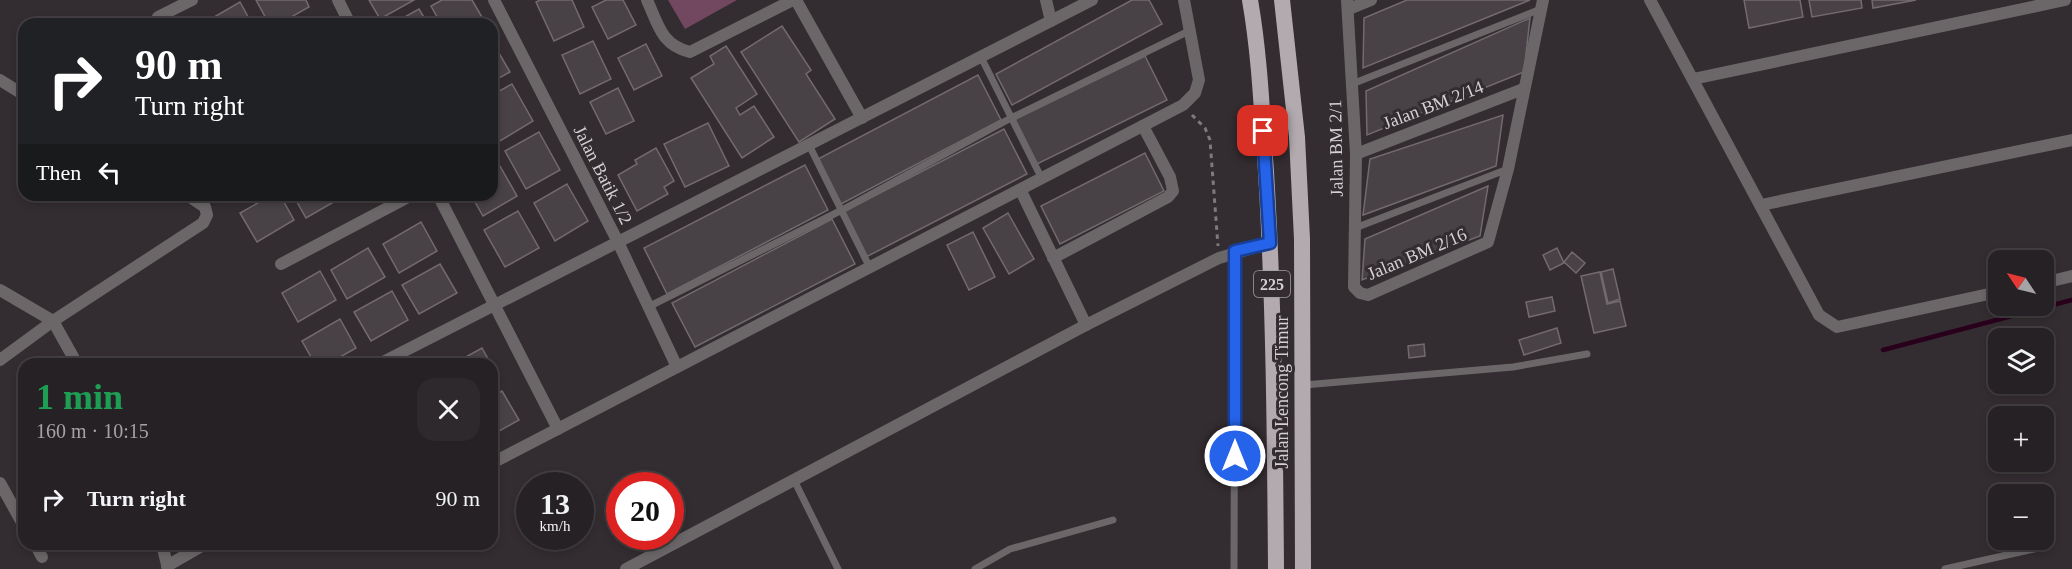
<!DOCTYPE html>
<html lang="en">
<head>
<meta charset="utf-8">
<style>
  :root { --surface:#262124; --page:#2e292c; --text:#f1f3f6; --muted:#a4a3a6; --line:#423e41 }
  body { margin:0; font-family:Georgia,serif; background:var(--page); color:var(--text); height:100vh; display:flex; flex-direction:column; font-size:22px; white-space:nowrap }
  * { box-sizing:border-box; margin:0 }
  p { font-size:20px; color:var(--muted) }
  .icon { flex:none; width:33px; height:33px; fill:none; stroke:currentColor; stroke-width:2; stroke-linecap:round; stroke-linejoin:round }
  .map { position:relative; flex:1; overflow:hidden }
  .sheet { position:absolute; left:18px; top:358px; width:480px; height:192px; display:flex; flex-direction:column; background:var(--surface); border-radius:18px; box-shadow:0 3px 9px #0003,0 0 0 2px var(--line) }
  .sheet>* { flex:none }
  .guide { position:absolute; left:18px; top:18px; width:480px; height:183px; border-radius:18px; box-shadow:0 3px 9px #0003,0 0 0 2px var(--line); background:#202124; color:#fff; overflow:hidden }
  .needle { width:39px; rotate:305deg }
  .fabs { position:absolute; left:1988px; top:250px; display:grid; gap:12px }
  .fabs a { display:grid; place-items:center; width:66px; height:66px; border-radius:12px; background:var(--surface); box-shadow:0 3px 9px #0003,0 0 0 2px var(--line); font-size:30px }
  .speed { position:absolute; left:516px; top:472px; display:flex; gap:12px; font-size:30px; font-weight:700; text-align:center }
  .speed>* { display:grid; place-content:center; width:78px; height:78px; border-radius:50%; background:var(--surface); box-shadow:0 3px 9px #0003,0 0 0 2px var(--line); line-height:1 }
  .speed small { font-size:15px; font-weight:400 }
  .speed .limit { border:9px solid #d22; background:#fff; color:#111 }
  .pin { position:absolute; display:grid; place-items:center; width:51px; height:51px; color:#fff; margin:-26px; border-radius:12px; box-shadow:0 3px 9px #0006 }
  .me { position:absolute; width:66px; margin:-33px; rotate:0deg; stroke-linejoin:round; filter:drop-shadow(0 0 4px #0008) }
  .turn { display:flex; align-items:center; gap:21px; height:126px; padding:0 18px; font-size:27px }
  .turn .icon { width:78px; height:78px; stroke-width:2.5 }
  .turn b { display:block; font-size:42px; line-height:51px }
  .then { display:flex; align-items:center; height:57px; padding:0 18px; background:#0003; gap:12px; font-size:22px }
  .round { display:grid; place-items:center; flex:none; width:63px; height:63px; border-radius:18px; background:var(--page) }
  .summary { display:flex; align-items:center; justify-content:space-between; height:102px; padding:0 18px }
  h1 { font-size:36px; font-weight:700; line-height:45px; color:#1e9e55 }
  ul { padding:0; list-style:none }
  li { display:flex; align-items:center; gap:18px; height:78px; padding:0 18px }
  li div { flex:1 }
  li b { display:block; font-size:22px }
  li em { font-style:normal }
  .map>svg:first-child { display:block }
  .green { fill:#724760 }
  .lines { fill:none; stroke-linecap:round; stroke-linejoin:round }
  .stream { stroke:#29001c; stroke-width:4.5 }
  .building { fill:#484145; stroke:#726a6e; stroke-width:1.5 }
  .path { stroke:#7f797c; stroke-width:3; stroke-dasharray:4.5 4.5; stroke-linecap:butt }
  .service { stroke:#6b6769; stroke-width:7 }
  .minor { stroke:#6b6769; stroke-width:12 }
  .trunk { stroke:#b2aaae; stroke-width:16 }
  .route-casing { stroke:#184099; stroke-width:15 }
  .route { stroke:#2563eb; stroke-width:10 }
  .labels { text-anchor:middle; stroke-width:6; stroke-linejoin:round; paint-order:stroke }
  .shield { fill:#332c30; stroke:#a4a0a2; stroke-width:1.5 }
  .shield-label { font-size:16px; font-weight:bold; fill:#d5d1d3 }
  .street-label { font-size:18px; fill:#d5d1d3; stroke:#332c30 }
</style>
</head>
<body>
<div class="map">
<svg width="2072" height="569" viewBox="0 0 2072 569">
  <rect width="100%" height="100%" fill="#332c30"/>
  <polygon class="green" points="668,0 737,0 685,29"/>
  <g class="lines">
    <polyline class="stream" points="1883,350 2072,300"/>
  </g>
  <g class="building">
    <polygon points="256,0 306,0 309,7 279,24 269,24"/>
    <polygon points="369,0 414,0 380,19"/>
    <polygon points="442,0 472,0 486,24 441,24 431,6"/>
    <polygon points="540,0 572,0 584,27 554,41 536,2"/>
    <polygon points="606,0 623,0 636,25 608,39 592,7"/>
    <polygon points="1132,0 1149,0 1162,24 1012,105 996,74"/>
    <polygon points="1407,0 1530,0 1363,68 1364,18"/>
    <polygon points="1744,0 1800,0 1803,17 1749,28"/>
    <polygon points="1809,0 1861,0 1862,8 1812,17"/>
    <polygon points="1872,0 1916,0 1873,8"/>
    <polygon points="240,2 252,24 202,24"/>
    <polygon points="419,9 428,24 392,24"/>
    <polygon points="1530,18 1524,72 1367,135 1366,91"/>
    <polygon points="782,26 811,70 806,74 835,119 799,142 741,52"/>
    <polygon points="492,41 510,72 492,82"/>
    <polygon points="593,41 611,79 580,94 562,55"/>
    <polygon points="646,44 662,76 634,90 618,58"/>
    <polygon points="726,46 757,94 736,108 740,115 754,106 774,137 742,158 691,78 714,64 710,56"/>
    <polygon points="1145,56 1167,100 1035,165 1014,120"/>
    <polygon points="978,75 1001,120 841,204 818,159"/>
    <polygon points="512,84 533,121 500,141 492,127 492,95"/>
    <polygon points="618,88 634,121 606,134 590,102"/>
    <polygon points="1503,115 1496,166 1363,215 1370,159"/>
    <polygon points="708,123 729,166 685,187 664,144"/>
    <polygon points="1004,129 1027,174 866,257 843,212"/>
    <polygon points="539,132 560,170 526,189 505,151"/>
    <polygon points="656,148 674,181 664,187 668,194 637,211 618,175 637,164 635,160"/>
    <polygon points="1145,153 1164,191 1060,244 1041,206"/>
    <polygon points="496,159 517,196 483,216 471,195 492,195 492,161"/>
    <polygon points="805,165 828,210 667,294 644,248"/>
    <polygon points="567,184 588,221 555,241 534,203"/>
    <polygon points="1488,186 1480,236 1362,280 1365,239"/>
    <polygon points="272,195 280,195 294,220 257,242 240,213"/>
    <polygon points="293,195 343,195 344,196 306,218"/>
    <polygon points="518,211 539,248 505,267 484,230"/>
    <polygon points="1008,213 1034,259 1009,274 983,228"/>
    <polygon points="832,219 855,264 695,347 672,303"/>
    <polygon points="421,222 437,251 399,273 383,244"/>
    <polygon points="973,232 995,277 969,290 947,245"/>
    <polygon points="368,248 385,277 347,299 331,270"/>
    <polygon points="1557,248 1564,263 1550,270 1543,255"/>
    <polygon points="1572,252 1585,263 1576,273 1564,262"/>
    <polygon points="440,264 457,293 419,314 402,285"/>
    <polygon points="1613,269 1620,299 1608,303 1601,272"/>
    <polygon points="320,271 336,300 298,322 282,293"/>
    <polygon points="1600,272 1607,304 1620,301 1626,326 1594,333 1581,276"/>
    <polygon points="392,291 408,320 371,341 354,312"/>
    <polygon points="1552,297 1555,311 1529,317 1526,302"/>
    <polygon points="340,319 356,348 328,364 315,364 302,341"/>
    <polygon points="1557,328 1561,343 1524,355 1519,340"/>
    <polygon points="1424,344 1425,356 1409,358 1408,346"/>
    <polygon points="482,348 491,364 453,364"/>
    <polygon points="492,367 498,378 492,381"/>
    <polygon points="502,391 519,420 492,435 492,397"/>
  </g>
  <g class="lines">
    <polyline class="path" points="1192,115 1205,128 1210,140 1218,246"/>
    <g class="service">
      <polyline points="981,57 1042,179"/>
      <polyline points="1352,84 1541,9"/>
      <polyline points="809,145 870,268"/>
      <polyline points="1355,228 1508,169"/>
      <polyline points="648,307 842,210 1011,118 1191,30"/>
      <polyline points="1304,385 1513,367 1587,354"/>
      <polyline points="794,480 838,569"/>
      <polyline points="611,501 620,516"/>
      <polyline points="644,537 655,553"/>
      <polyline points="975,569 1010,549 1113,520"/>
      <polyline points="1234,569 1235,251"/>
      <polyline points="1945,569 2047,546"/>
    </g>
    <g class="minor">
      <polyline points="338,0 350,24"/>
      <polyline points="494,0 618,242 677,367"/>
      <path d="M647,0C658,24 661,45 690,52L793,0"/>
      <polyline points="796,0 862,118"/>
      <polyline points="1046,0 1051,21"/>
      <polyline points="1347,0 1356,154 1354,287 1360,293 1368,295 1488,242 1508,169 1543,0"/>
      <polyline points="1650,0 1819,315 1837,327 1998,292"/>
      <polyline points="1349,9 1371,0"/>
      <polyline points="158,17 192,0"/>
      <polyline points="1693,79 2065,0"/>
      <polyline points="0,80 24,95"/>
      <polyline points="1356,154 1523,89"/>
      <polyline points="1021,191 1086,325"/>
      <polyline points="438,195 558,429"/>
      <polyline points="1761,205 2072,140"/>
      <polyline points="1053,258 1168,197 1173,191 1170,177 1143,126"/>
      <polyline points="281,264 412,195"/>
      <polyline points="2043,283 2072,276"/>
      <polyline points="0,290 53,321 77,364"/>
      <polyline points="0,360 53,321 203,223 207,215 205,207 187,195"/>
      <polyline points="379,364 1092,0"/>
      <polyline points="492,463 1183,105 1195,93 1199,80 1184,0"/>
      <polyline points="0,483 24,526"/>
      <polyline points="35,544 42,557"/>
      <polyline points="162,544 168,569"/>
      <polyline points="167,566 205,544"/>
      <polyline points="626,569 1086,325 1219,258 1270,243"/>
    </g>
    <g class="trunk">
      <path d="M1250,0C1260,57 1262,115 1266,172C1274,305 1275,437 1276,569"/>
      <polyline points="1282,0 1297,137 1302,239 1303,569"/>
    </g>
  </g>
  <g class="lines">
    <g class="route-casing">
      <polyline id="route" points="1235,456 1235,251 1270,243 1263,131"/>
    </g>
    <use href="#route" class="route"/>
  </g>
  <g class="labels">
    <rect class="shield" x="1254" y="271" width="36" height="26" rx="4.5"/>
    <g class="shield-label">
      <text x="1272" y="290">225</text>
    </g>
    <g class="street-label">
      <text transform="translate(1433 105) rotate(-21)" y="6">Jalan BM 2/14</text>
      <text transform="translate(1336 148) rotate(-91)" y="6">Jalan BM 2/1</text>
      <text transform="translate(603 175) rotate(63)" y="6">Jalan Batik 1/2</text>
      <text transform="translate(1417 254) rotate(-23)" y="6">Jalan BM 2/16</text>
      <text transform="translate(1282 392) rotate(-90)" y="6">Jalan Lencong Timur</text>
    </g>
  </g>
</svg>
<div class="fabs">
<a><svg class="needle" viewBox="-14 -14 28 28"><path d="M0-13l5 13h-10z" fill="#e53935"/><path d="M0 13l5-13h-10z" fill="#a4a3a6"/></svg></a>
<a><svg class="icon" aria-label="layers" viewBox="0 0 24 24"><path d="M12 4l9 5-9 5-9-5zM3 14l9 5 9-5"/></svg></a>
<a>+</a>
<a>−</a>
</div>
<div class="speed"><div>13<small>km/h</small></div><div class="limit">20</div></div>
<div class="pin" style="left:1263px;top:131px;background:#d93025"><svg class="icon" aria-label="arrive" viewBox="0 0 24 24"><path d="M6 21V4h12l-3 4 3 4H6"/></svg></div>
<svg class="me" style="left:1235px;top:456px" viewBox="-20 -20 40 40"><circle r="17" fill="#2563eb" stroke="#fff" stroke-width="3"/><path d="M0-11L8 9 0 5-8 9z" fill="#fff"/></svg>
<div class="guide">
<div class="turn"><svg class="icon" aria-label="right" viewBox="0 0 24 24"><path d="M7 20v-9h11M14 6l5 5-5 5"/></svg><div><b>90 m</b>Turn right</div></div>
<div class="then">Then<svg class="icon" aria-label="left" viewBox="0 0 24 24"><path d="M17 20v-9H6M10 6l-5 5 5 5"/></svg></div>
</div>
<section class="sheet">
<div class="summary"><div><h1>1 min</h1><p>160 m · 10:15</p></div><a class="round"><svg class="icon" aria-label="close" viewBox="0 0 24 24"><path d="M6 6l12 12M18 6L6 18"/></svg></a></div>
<ul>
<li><svg class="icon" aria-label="right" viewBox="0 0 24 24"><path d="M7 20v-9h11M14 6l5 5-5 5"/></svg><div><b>Turn right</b></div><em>90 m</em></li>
</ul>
</section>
</div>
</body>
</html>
